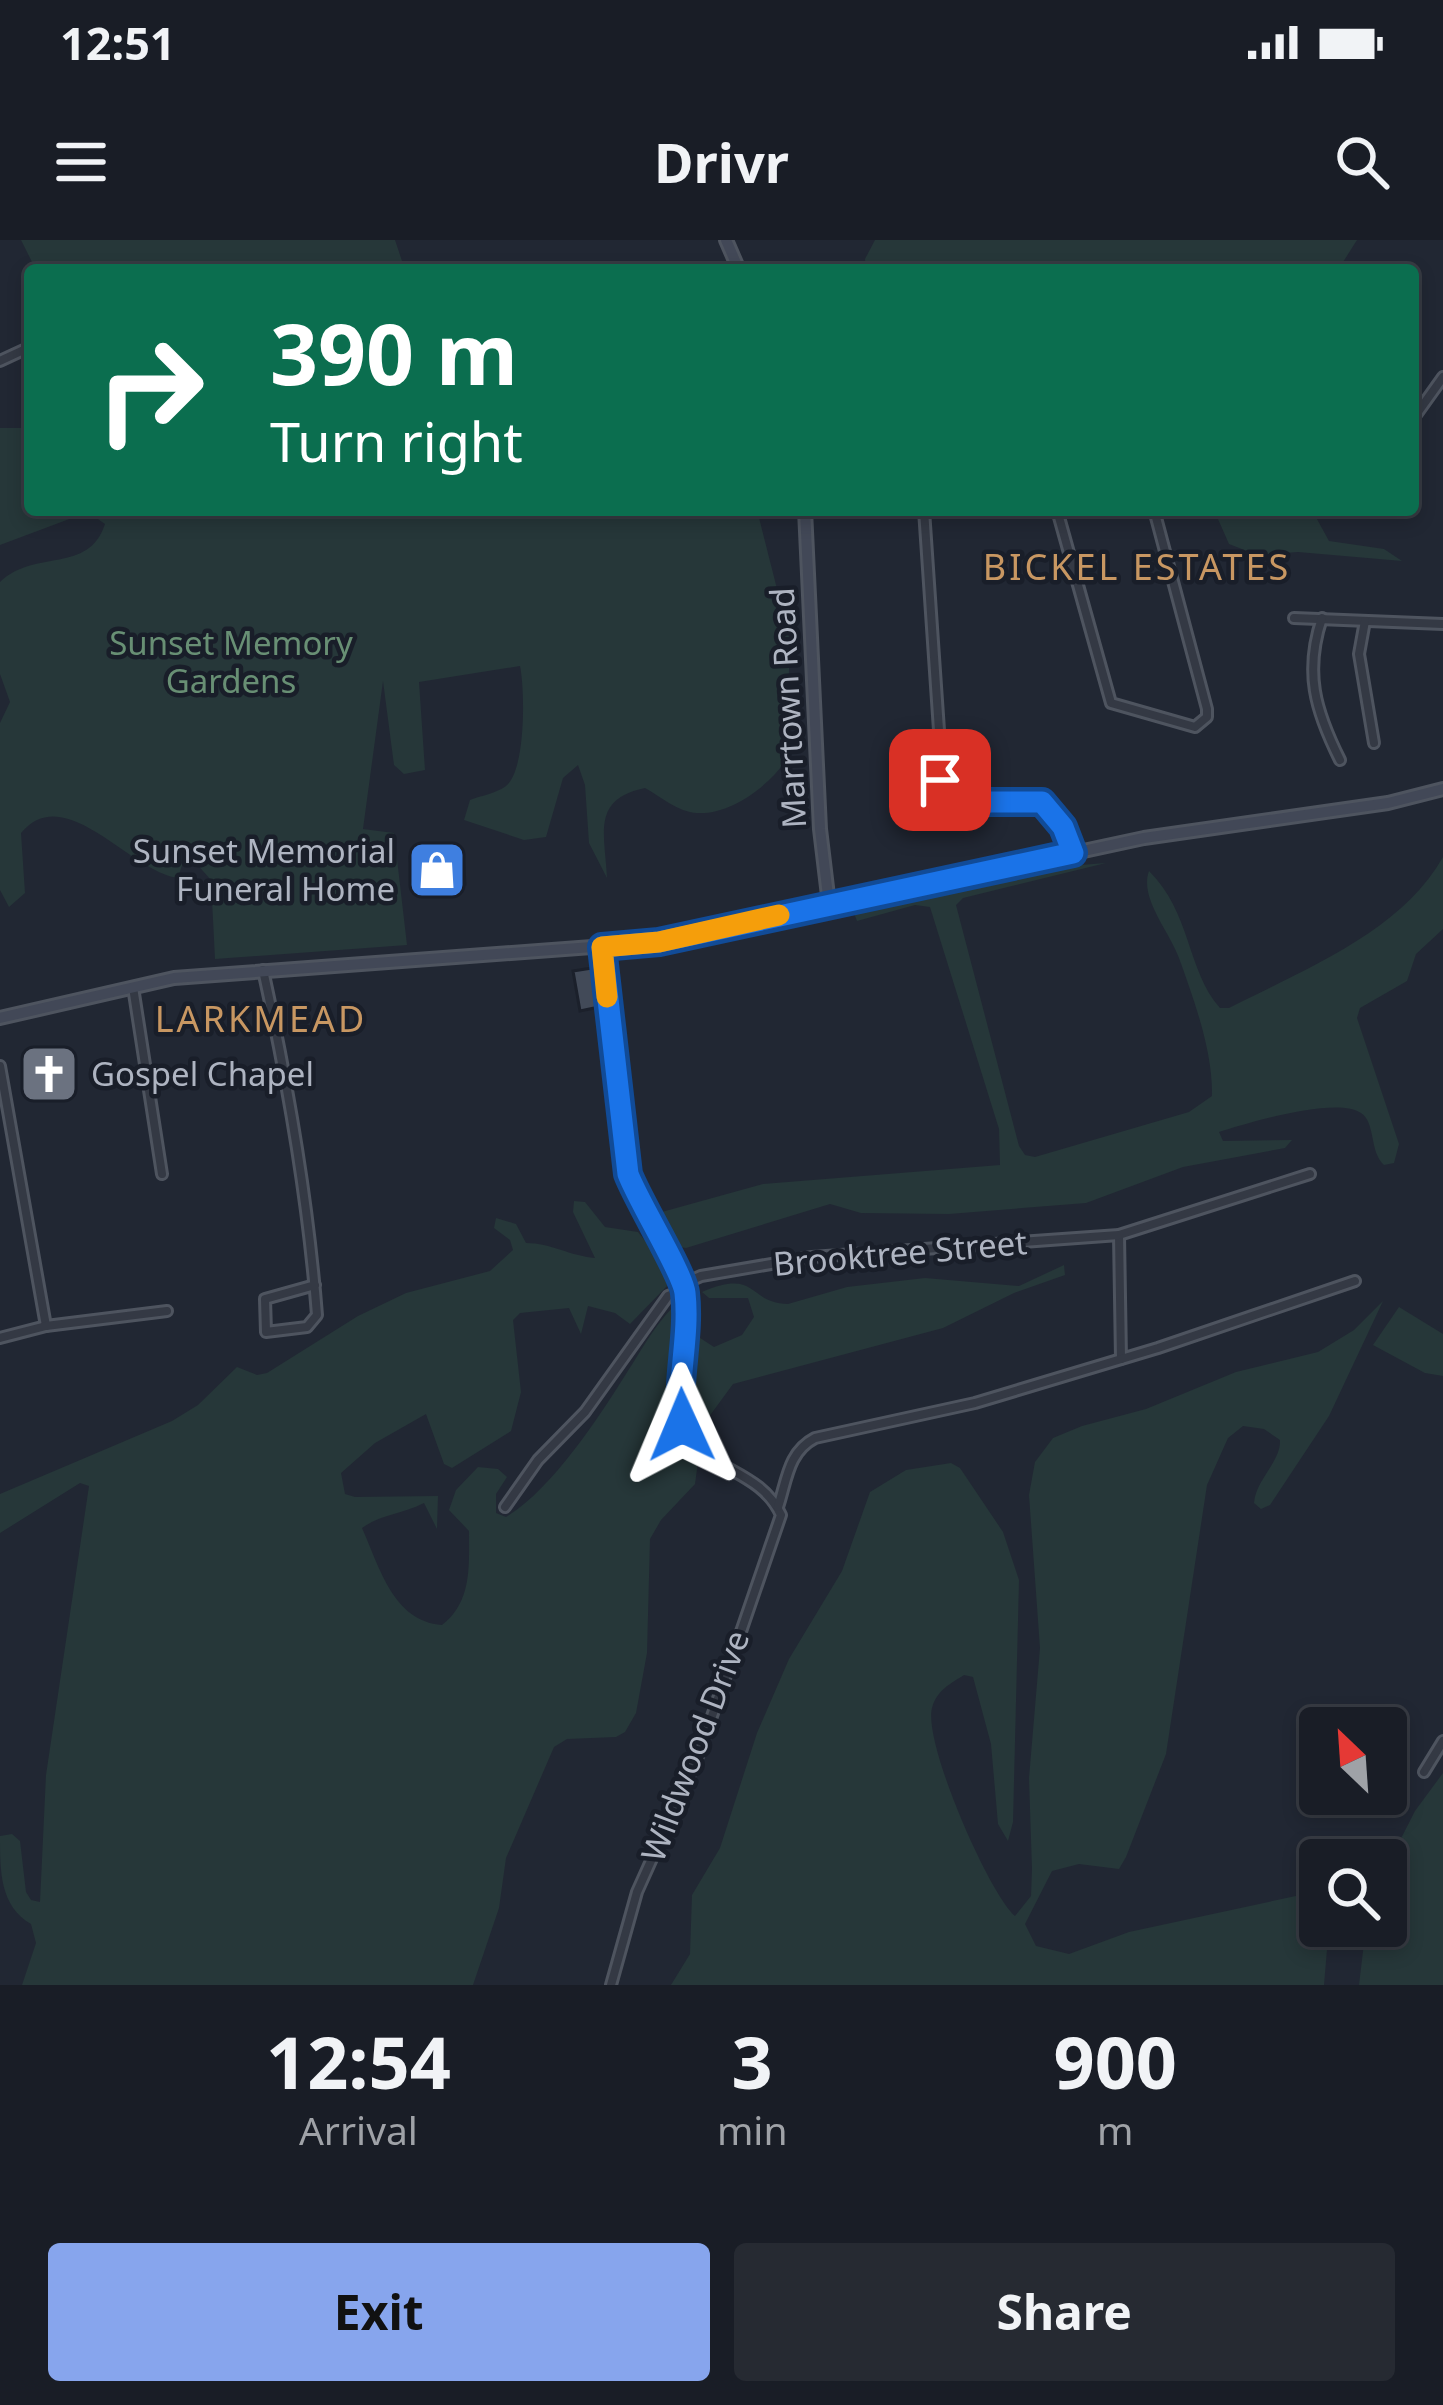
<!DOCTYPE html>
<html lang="en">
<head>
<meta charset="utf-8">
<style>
  :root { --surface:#191d26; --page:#262a32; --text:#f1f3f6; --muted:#9fa2a7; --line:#373b43; --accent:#87a5ed }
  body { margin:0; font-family:"Noto Sans",sans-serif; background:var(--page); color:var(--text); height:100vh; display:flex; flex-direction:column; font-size:45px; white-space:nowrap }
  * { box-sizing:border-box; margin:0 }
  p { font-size:39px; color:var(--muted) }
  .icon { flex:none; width:66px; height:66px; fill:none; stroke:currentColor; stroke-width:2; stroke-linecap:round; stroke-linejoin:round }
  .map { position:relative; height:1745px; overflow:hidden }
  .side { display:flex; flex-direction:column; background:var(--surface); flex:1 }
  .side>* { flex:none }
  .banner { position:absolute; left:24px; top:24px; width:1395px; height:252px; border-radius:12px; box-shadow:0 6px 18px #0003,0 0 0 3px var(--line); background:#0b6e4f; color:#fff; overflow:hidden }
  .needle { width:78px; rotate:335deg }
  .buttons { position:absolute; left:1299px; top:1467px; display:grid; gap:24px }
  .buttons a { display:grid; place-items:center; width:108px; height:108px; border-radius:12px; background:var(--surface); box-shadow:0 6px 18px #0003,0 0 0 3px var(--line); font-size:60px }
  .pin { position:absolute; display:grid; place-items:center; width:102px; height:102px; color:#fff; margin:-51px; border-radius:24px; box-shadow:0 6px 18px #0006 }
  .me { position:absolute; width:132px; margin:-66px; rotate:359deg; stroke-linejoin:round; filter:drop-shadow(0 0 9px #0008) }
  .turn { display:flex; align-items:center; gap:42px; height:252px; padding:0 48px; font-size:54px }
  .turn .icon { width:156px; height:156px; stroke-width:2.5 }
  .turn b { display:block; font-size:84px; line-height:102px }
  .eta { display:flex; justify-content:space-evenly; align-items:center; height:204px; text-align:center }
  .eta b { font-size:72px; font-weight:700; line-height:84px }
  .action { display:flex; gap:24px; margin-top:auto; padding:24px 48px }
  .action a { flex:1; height:138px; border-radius:12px; background:var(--accent); color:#111; font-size:48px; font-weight:700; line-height:138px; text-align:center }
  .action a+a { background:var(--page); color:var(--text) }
  .status { display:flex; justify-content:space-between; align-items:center; height:84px; padding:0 60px; background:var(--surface); direction:ltr }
  .status svg { height:33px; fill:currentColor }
  header { display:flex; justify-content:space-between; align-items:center; height:156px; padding:0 48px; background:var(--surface); font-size:54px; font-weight:700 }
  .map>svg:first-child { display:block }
  .green { fill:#263739 }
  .building { fill:#424a58; stroke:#1b202b; stroke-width:3 }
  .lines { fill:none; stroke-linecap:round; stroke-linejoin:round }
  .street-casing { stroke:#4e545f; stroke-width:14 }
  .secondary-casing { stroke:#4e545f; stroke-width:16 }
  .street { stroke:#343944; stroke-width:8 }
  .secondary { stroke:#424857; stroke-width:10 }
  .route-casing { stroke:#114b97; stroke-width:30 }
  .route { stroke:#1a73e8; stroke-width:21 }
  .slow { stroke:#f59e0b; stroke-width:21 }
  .labels { text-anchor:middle; stroke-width:9; stroke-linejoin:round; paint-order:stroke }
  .park-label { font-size:33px; fill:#688f74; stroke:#191e29 }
  .street-label { font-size:33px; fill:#aeb4c1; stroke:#191e29 }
  .poi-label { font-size:33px; fill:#aeb4c1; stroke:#191e29; text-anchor:end }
  .neighbourhood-label { font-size:36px; letter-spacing:3px; fill:#c89762; stroke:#191e29 }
</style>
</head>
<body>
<div class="status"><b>12:51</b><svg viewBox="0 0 49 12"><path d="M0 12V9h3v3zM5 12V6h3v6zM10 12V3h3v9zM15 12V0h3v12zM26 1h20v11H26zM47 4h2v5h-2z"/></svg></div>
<header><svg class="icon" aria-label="menu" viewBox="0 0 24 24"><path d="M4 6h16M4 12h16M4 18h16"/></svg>Drivr<svg class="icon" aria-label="search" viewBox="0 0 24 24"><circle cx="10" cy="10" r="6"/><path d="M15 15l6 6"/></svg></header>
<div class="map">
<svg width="1443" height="1745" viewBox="0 0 1443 1745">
  <rect width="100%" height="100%" fill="#212733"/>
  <g class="green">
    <polygon points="21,0 395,0 405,30 36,30"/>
    <polygon points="875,0 1357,0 1338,30 866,30 865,19"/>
    <path d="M0,188H30V270H757L790,400L786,520C769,546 730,575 697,573C678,572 661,557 645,548C591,559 605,594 607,638L589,603L585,545L578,525L563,538L546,597L524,600L464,580L470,560C480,556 497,553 506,546C526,530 525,450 520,426L419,442L425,530L404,534L394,525L383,441L363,589L394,593L407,705L215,719L211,640L186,612L178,638C129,631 65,540 21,593L25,653L9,667L0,650V483L10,462L0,434V342C36,308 88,335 105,284L88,272L0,305Z"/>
    <polygon points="1214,270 1312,270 1329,301 1384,309 1402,321 1298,312 1257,315 1229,304"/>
    <path d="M1443,617V689L1416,714L1407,741L1360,768L1357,778L1399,904L1394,923L1384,925C1369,911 1376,883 1361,873C1337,856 1247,883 1219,892L1223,901L1292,900L1285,908L1183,927L1086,963L949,974L861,973L830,964L686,1008L669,1005L651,975L763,944L1000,925L999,889L930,667L915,665L857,681L854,673L1055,627L1106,623L963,658L956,665L1019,906L1025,915L1035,917L1189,872L1212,856C1213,811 1194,760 1179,718C1170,692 1139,658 1149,631C1191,672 1187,731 1220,768H1229C1303,730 1401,692 1443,617Z"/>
    <path d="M574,961L585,962L605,987L638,992L665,1025L667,1046L630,1084L615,1073L588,1066L581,1094L569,1068L520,1073L513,1080L521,1152L511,1191L452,1228L444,1224L426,1174L375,1203L341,1233L345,1254L355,1257L438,1256L437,1289L424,1263C403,1274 381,1274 362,1288C380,1328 393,1381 442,1385C472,1362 469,1326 469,1291L449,1270L456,1250L478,1227L498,1229L507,1237L496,1254V1273L506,1277C552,1249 597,1180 626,1134C643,1108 657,1080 681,1060L697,1096L714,1107L742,1095L754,1077L748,1058H709L702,1052C758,1028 747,1063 788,1064L847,1047L925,1038L1019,1046L1064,1025L1065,1035L1014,1053L943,1088L733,1144L703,1185L695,1244L661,1280L650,1299L647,1413L636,1473L625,1492L616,1497L567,1499L554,1507L506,1618L499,1668L473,1745H22L36,1703L31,1684C0,1666 0,1632 0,1596L12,1594L20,1601L26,1652L31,1660L40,1662L46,1535L89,1246L80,1243L0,1293V1254L172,1181L198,1165L237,1127L257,1135L267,1133L358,1076L406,1053L490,1031L513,1010L510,1000L494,988L496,978L516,984L526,1003C551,1003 570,1016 595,1018L573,972Z"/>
    <path d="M1383,1061L1329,1176L1270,1265L1261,1269L1254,1263C1256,1239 1281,1222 1280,1200L1264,1189L1243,1186L1228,1198L1207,1245L1166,1514L1126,1617L1119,1629L1079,1624L1052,1631L1025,1684L1036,1706L1069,1714L1129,1692L1305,1654L1320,1660V1686H1329L1324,1745H671L690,1714L692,1655L720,1608L757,1493L789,1419L842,1331L870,1252L906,1230L951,1223L960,1228L1003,1292L1019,1340L1013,1582L1008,1601L998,1584L991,1504L973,1437L964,1435C950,1444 937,1450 932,1468C923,1502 988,1652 1015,1676L1031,1656L1032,1629L1029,1538L1040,1408L1029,1255L1035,1222L1053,1198L1082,1186L1146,1169L1236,1132L1318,1112L1354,1090Z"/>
    <polygon points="1399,1067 1443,1094 1443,1136 1425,1133 1373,1105"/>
    <polygon points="1443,1533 1443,1745 1359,1745 1366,1686 1386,1686 1386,1628 1415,1571"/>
  </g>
  <g class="building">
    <polygon points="454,611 463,614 465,644 451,644 450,652 437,653 436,645 412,645 410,617"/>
    <polygon points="592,728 599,767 580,771 573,731"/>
  </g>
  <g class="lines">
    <g class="street-casing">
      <g id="street">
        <polyline points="0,121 30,107"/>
        <polyline points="1413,179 1443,137"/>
        <polyline points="924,270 943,549 960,563 1042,562 1063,587 1073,613"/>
        <polyline points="1057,270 1111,463 1195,487 1207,477 1207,469 1154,270"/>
        <polyline points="1294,378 1443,384"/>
        <path d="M1322,378C1304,432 1315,470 1340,520"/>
        <polyline points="1365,381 1359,414 1374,503"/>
        <path d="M602,707L628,933C639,964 682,1029 685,1051C692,1093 669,1140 682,1182C697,1231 759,1226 781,1275L699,1514L637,1652L611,1745"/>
        <path d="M263,730C288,844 308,959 317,1075L307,1087L266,1092L265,1059L315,1045"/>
        <polyline points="133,747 162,934"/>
        <polyline points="0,826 46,1086"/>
        <polyline points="1119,995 1121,1119"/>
        <polyline points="683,1044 701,1036 812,1017 1119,995 1310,934"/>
        <polyline points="0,1098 46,1086 167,1071"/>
        <polyline points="505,1267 538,1220 585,1172 668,1056 686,1049"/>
        <path d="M778,1267C787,1240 788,1212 815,1198L975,1163L1158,1108L1355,1041"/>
        <polyline points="1424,1532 1443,1501"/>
      </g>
    </g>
    <g class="secondary-casing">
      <g id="secondary">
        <polyline points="726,0 739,30"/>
        <polyline points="805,270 820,589 829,664"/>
        <polyline points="0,778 174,738 659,702 1144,598 1388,563 1443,549"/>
      </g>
    </g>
    <use href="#street" class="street"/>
    <use href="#secondary" class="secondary"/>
  </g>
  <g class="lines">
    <g class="route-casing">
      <path id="route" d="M682,1185C676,1141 690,1097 685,1053C683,1033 639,963 628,934L602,707L659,702L1073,613L1063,587L1042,562H960L952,559L940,540"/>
    </g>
    <use href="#route" class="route"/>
    <polyline class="slow" points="607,757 602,707 659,702 779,675"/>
  </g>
  <defs>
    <g id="shop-square" transform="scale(3)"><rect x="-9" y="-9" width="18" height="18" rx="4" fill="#3f7fe0" stroke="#191e29"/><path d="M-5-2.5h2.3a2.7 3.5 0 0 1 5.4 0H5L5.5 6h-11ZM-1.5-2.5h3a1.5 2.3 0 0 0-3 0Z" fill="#fff"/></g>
    <g id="church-square" transform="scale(3)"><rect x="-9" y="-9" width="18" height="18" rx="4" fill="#6b7280" stroke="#191e29"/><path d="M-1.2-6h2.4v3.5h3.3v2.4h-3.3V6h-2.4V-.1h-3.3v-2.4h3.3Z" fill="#fff"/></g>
  </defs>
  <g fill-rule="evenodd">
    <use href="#shop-square" x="437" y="630"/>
    <use href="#church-square" x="49" y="834"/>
  </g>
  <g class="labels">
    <g class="park-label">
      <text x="231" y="415">Sunset Memory<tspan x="231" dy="38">Gardens</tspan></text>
    </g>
    <g class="street-label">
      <text transform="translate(788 468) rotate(-93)" y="12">Marrtown Road</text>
      <text transform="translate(900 1013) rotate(-5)" y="12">Brooktree Street</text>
      <text transform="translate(695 1506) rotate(-69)" y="12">Wildwood Drive</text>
    </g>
    <g class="poi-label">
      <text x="395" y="623">Sunset Memorial<tspan x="395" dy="38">Funeral Home</tspan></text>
      <text x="91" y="846" text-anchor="start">Gospel Chapel</text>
    </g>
    <g class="neighbourhood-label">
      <text x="1137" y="340">BICKEL ESTATES</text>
      <text x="261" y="792">LARKMEAD</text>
    </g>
  </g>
</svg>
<div class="buttons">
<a><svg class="needle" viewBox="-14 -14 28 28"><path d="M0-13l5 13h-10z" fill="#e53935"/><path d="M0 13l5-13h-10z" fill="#9fa2a7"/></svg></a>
<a><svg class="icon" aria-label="search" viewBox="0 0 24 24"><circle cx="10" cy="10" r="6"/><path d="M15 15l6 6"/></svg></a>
</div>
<div class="pin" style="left:940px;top:540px;background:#d93025"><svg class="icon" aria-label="arrive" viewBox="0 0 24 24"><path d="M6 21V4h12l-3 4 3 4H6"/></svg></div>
<svg class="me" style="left:682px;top:1185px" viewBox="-20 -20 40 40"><path d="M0-17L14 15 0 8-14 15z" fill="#1a73e8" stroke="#fff" stroke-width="4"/></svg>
<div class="banner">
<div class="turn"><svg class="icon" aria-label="right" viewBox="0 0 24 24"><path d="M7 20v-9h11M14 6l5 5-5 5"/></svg><div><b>390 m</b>Turn right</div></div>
</div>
</div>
<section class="side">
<div class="eta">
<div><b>12:54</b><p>Arrival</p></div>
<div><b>3</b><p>min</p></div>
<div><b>900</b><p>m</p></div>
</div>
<div class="action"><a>Exit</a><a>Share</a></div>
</section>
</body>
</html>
